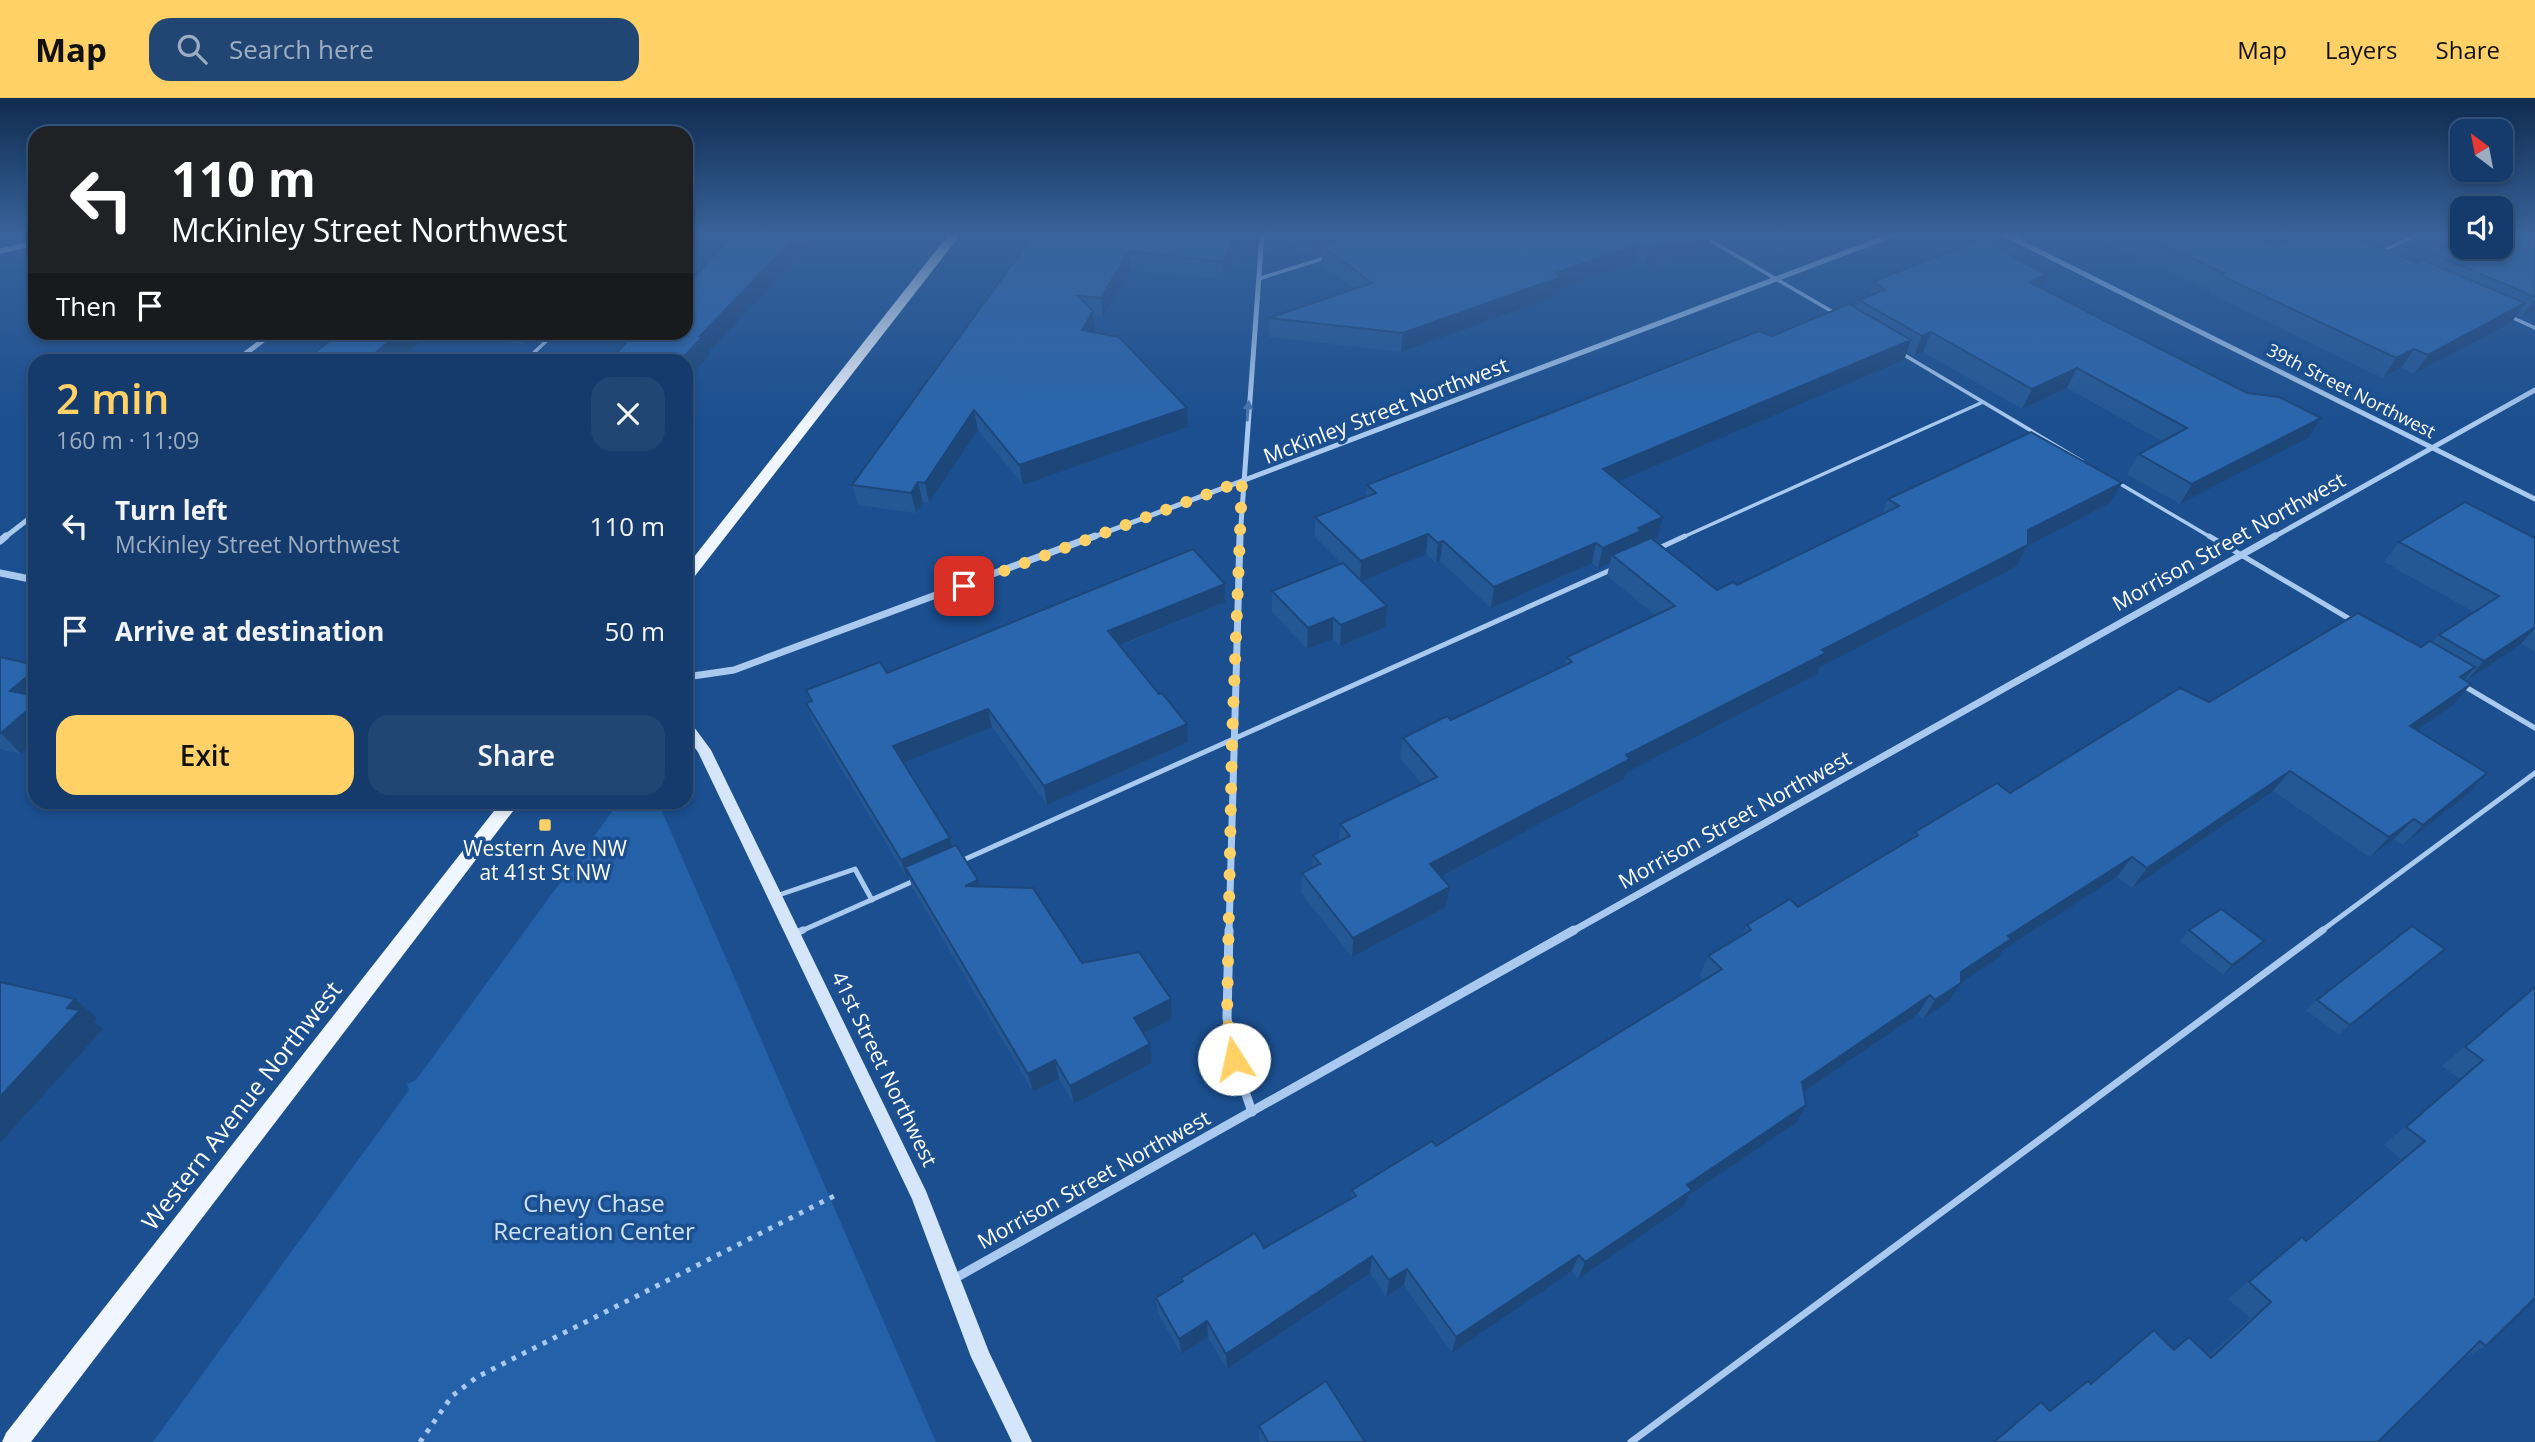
<!DOCTYPE html>
<html lang="en">
<head>
<meta charset="utf-8">
<style>
  :root { --surface:#143b6b; --page:#214673; --text:#f1f3f6; --muted:#9dadc1; --line:#33557e; --accent:#ffd166 }
  body { margin:0; font-family:"Open Sans",sans-serif; background:var(--page); color:var(--text); height:100vh; display:flex; flex-direction:column; font-size:26px; white-space:nowrap }
  * { box-sizing:border-box; margin:0 }
  p { font-size:23px; color:var(--muted) }
  .icon { flex:none; width:38px; height:38px; fill:none; stroke:currentColor; stroke-width:2; stroke-linecap:round; stroke-linejoin:round }
  .map { position:relative; flex:1; overflow:hidden }
  .side { position:absolute; left:28px; top:256px; width:665px; height:455px; display:flex; flex-direction:column; background:var(--surface); border-radius:21px; box-shadow:0 4px 10px #0003,0 0 0 2px var(--line) }
  .side>* { flex:none }
  .banner { position:absolute; left:28px; top:28px; width:665px; height:214px; border-radius:21px; box-shadow:0 4px 10px #0003,0 0 0 2px var(--line); background:#202124; color:#fff; overflow:hidden }
  .needle { width:46px; rotate:328deg }
  .fabs { position:absolute; left:2450px; top:21px; display:grid; gap:14px }
  .fabs a { display:grid; place-items:center; width:63px; height:63px; border-radius:14px; background:var(--surface); box-shadow:0 4px 10px #0003,0 0 0 2px var(--line); font-size:35px }
  .pin { position:absolute; display:grid; place-items:center; width:60px; height:60px; color:#fff; margin:-30px; border-radius:14px; box-shadow:0 4px 10px #0006 }
  .me { position:absolute; width:77px; margin:-38px; rotate:350deg; stroke-linejoin:round; filter:drop-shadow(0 0 5px #0008) }
  .turn { display:flex; align-items:center; gap:24px; height:147px; padding:0 28px; font-size:32px }
  .turn .icon { width:91px; height:91px; stroke-width:2.5 }
  .turn b { display:block; font-size:49px; line-height:60px }
  .then { display:flex; align-items:center; height:66px; padding:0 28px; background:#0003; gap:14px; font-size:26px }
  .round { display:grid; place-items:center; flex:none; width:74px; height:74px; border-radius:21px; background:var(--page) }
  .head { display:flex; align-items:center; justify-content:space-between; height:119px; padding:0 28px }
  h1 { font-size:42px; font-weight:600; line-height:52px; color:var(--accent) }
  .primary-button { display:flex; gap:14px; margin-top:auto; padding:14px 28px }
  .primary-button a { flex:1; height:80px; border-radius:21px; background:var(--accent); color:#111; font-size:28px; font-weight:600; line-height:80px; text-align:center }
  .primary-button a+a { background:var(--page); color:var(--text) }
  ul { padding:0; list-style:none }
  li { display:flex; align-items:center; gap:21px; height:105px; padding:0 28px }
  li div { flex:1 }
  li b { display:block; font-size:26px }
  li em { font-style:normal }
  header { display:flex; align-items:center; gap:42px; box-sizing:border-box; height:98px; padding:0 35px; background:var(--accent); color:#111 }
  header strong { font-size:33px }
  nav { display:flex; gap:38px; margin-inline-start:auto; font-size:24px }
  .search { width:490px; height:63px; background:var(--page); display:flex; align-items:center; gap:18px; box-sizing:border-box; padding:0 24px; border-radius:21px; color:var(--muted); font-size:26px }
  .map>svg:first-child { display:block }
  .green { fill:#2461a8 }
  .lines { fill:none; stroke-linecap:round; stroke-linejoin:round }
  .path { stroke:#a9c9ee; stroke-width:5; stroke-dasharray:4.5 7; stroke-linecap:butt }
  .service-far2 { stroke:#a9c9ee; stroke-width:3.5 }
  .service-far1 { stroke:#a9c9ee; stroke-width:5 }
  .service { stroke:#a9c9ee; stroke-width:7 }
  .minor-far2 { stroke:#a9c9ee; stroke-width:5 }
  .minor-far1 { stroke:#a9c9ee; stroke-width:7 }
  .minor { stroke:#a9c9ee; stroke-width:9 }
  .secondary { fill:#d6e6fa; fill-rule:evenodd }
  .primary { fill:#f0f6ff; fill-rule:evenodd }
  .wall { fill:#245895 }
  .shaded-wall { fill:#1d4779 }
  .building { fill:#2a66ad; stroke:#1d4779; stroke-width:2 }
  .oneway { fill:#4674ac }
  .route { stroke:#ffd166; stroke-width:12; stroke-dasharray:0 21.6 }
  .poi-dot { fill:#ffd166; stroke:#1b4f8f; stroke-width:2.5 }
  .labels { text-anchor:middle; stroke-width:7; stroke-linejoin:round; paint-order:stroke }
  .far-street-label { font-size:18px; fill:#fff; stroke:#1b4f8f }
  .street-label { font-size:21px; fill:#fff; stroke:#1b4f8f }
  .poi-label { font-size:21px; fill:#fff; stroke:#1b4f8f }
  .near-street-label { font-size:24px; fill:#fff; stroke:#1b4f8f }
  .near-park-label { font-size:24px; fill:#cfe3fa; stroke:#1b4f8f }
</style>
</head>
<body>
<header>
<strong>Map</strong>
<div class="search"><svg class="icon" aria-label="search" viewBox="0 0 24 24"><circle cx="10" cy="10" r="6"/><path d="M15 15l6 6"/></svg>Search here</div>
<nav><a>Map</a><a>Layers</a><a>Share</a></nav>
</header>
<div class="map">
<svg width="2535" height="1344" viewBox="0 0 2535 1344">
  <rect width="100%" height="100%" fill="#1b4f8f"/>
  <polygon class="green" points="619,704 658,704 936,1344 153,1344 409,992 407,986 416,982"/>
  <g class="lines">
    <polyline class="path" points="420,1344 452,1298 477,1279 838,1096"/>
    <g class="service-far2">
      <polyline points="1699,136 1838,217"/>
      <polyline points="2380,154 2419,136"/>
      <polyline points="1258,181 1328,159"/>
      <polyline points="2511,219 2535,230"/>
      <polyline points="1901,255 2082,363"/>
      <polyline points="526,262 556,234"/>
      <polyline points="2117,384 2212,440"/>
      <polyline points="1681,440 1983,304"/>
    </g>
    <g class="service-far1">
      <polyline points="2209,438 2353,523"/>
      <polyline points="1657,451 1685,438"/>
      <polyline points="2464,588 2535,630"/>
      <polyline points="961,763 1613,471"/>
      <polyline points="776,798 855,771 872,802"/>
      <polyline points="799,834 916,782"/>
      <polyline points="2320,834 2535,675"/>
    </g>
    <g class="service">
      <polyline points="794,836 803,832"/>
      <polyline points="1631,1344 2323,832"/>
    </g>
    <g class="minor-far2">
      <polyline points="2004,136 2535,401"/>
      <polyline points="0,153 35,145"/>
      <polyline points="237,262 274,234"/>
      <polyline points="4,440 35,416"/>
      <polyline points="1091,440 1895,136"/>
      <polyline points="1240,440 1262,136"/>
      <polyline points="2272,440 2535,292"/>
    </g>
    <g class="minor-far1">
      <polyline points="0,443 6,438"/>
      <polyline points="0,475 35,482"/>
      <polyline points="686,579 734,572 1095,438"/>
      <polyline points="1229,834 1240,438"/>
      <polyline points="1571,834 2275,438"/>
    </g>
    <g class="minor">
      <polyline points="1229,832 1227,920 1234,961 1252,1014"/>
      <polyline points="952,1182 1574,832"/>
    </g>
    <polygon class="secondary" points="686,623 691,625 711,652 926,1093 989,1254 1032,1344 1012,1344 971,1259 912,1101 698,654 686,638"/>
    <g class="primary">
      <polygon points="949,136 961,136 691,483 686,484 686,469"/>
      <polygon points="501,704 520,704 31,1344 2,1344 6,1335"/>
    </g>
  </g>
  <g class="wall">
    <polygon points="1034,136 1245,136 1224,182 1131,172 1103,219 1094,218 1095,232 1094,234 1188,329 1023,387 978,332 929,405 923,404 916,415 858,407 852,387"/>
    <polygon points="1282,136 1739,136 1719,143 1710,138 1708,147 1645,169 1637,164 1559,191 1558,198 1401,254 1269,239 1269,220 1354,191 1321,166 1322,157 1313,159"/>
    <polygon points="2090,136 2247,136 2276,149 2346,143 2417,165 2428,164 2434,156 2535,136 2535,212 2521,219 2517,217 2511,225 2414,276 2401,270 2383,280 2210,196 2211,193"/>
    <polygon points="1874,183 2041,190 2247,295 2321,320 2308,340 2180,406 2127,376 2139,356 2162,343 2067,290 2022,311 1923,254 1914,258 1907,254 1904,262 1618,383 1663,419 1658,439 1653,441 1717,492 1737,487 1882,416 1888,401 2122,385 2110,405 2027,448 2017,468 1820,569 1817,576 1626,675 1624,681 1441,779 1450,789 1446,809 1352,859 1301,795 1302,775 1312,770 1313,757 1339,744 1340,726 1422,686 1400,660 1403,640 1451,622 1565,567 1567,559 1655,517 1607,478 1610,465 1598,470 1592,465 1491,510 1440,463 1436,465 1426,456 1361,483 1387,508 1385,529 1340,548 1333,541 1307,551 1272,514 1272,493 1342,466 1315,439 1315,419 1366,399 1367,387 1772,238 1856,211 1859,202 1869,198"/>
    <polygon points="341,234 535,234 524,246 430,235 398,262 305,262"/>
    <polygon points="2535,440 2535,554 2521,546 2466,583 2471,586 2453,607 2416,632 2468,696 2403,747 2394,741 2370,759 2273,693 2132,790 2117,779 2003,852 1998,860 1961,885 1948,904 1923,921 1918,916 1804,994 1796,1025 1689,1097 1683,1109 1578,1181 1572,1173 1452,1255 1404,1187 1386,1199 1370,1175 1227,1271 1208,1239 1181,1256 1158,1215 1156,1200 1181,1184 1181,1180 1264,1150 1351,1101 1352,1092 1436,1048 1704,882 1700,877 1708,858 1742,837 1747,827 1798,809 1911,741 1915,734 2010,695 2209,604 2421,549 2433,544 2439,537 2474,514 2384,464 2399,444"/>
    <polygon points="1225,504 1120,548 1188,644 1047,707 992,629 903,665 950,740 953,748 980,789 1082,865 1171,901 1172,921 1144,936 1150,946 1152,965 1074,1006 1059,981 1033,994 912,789 909,779 907,780 813,624 806,605 810,604 806,592"/>
    <polygon points="0,559 21,656 0,651"/>
    <polygon points="2189,832 2254,853 2223,877 2180,843"/>
    <polygon points="2434,861 2339,937 2306,912 2317,902"/>
    <polygon points="2535,889 2486,1248 2461,1262 2050,1313 2090,1285 2154,1232 2173,1251 2189,1239 2209,1258 2250,1220 2228,1201 2280,1156 2302,1139 2305,1142 2401,1061 2384,1047 2460,981 2442,968"/>
    <polygon points="1259,1328 1365,1344 1260,1344 1259,1342"/>
  </g>
  <g class="shaded-wall">
    <polygon points="798,136 820,136 709,254 710,257 686,283 686,262 681,262 700,238"/>
    <polygon points="1236,136 1245,136 1224,182 1223,164"/>
    <polygon points="1331,136 1390,136 1322,148 1322,157 1313,159 1313,141"/>
    <polygon points="1692,136 1711,136 1708,147 1645,169 1649,151"/>
    <polygon points="1721,136 1739,136 1719,143"/>
    <polygon points="1640,146 1637,164 1559,191 1558,198 1401,254 1403,235 1555,175"/>
    <polygon points="1129,153 1131,172 1103,219 1101,200"/>
    <polygon points="2046,177 2038,196 2029,184"/>
    <polygon points="2535,201 2535,212 2521,219"/>
    <polygon points="2525,205 2511,225 2414,276 2428,257"/>
    <polygon points="1093,213 1095,232 1084,251 1082,232"/>
    <polygon points="400,234 430,235 398,262 367,262"/>
    <polygon points="519,234 535,234 524,246"/>
    <polygon points="1931,234 1923,254 1914,258 1922,238"/>
    <polygon points="1911,242 1904,262 1598,392 1603,371"/>
    <polygon points="2414,251 2401,270 2383,280 2396,260"/>
    <polygon points="2077,270 2067,290 2022,311 2032,291"/>
    <polygon points="1187,310 1188,329 1023,387 1019,367"/>
    <polygon points="974,312 978,332 929,405 925,385"/>
    <polygon points="2321,320 2308,340 2180,406 2192,386"/>
    <polygon points="918,384 923,404 916,415 911,395"/>
    <polygon points="2122,385 2110,405 2027,448 2017,468 1820,569 1817,576 1626,675 1624,681 1427,786 1430,766 1626,657 1822,552 2028,432"/>
    <polygon points="1663,419 1658,439 1638,448 1612,457 1610,465 1598,470 1603,450 1638,430"/>
    <polygon points="1428,436 1426,456 1360,484 1361,463"/>
    <polygon points="1443,443 1440,463 1436,465 1438,445"/>
    <polygon points="1596,445 1592,465 1491,510 1494,489"/>
    <polygon points="1225,486 1225,504 1110,551 1108,533"/>
    <polygon points="1387,508 1385,529 1340,548 1341,527"/>
    <polygon points="1333,520 1333,541 1307,551 1308,530"/>
    <polygon points="2535,529 2535,530 2521,546 2466,583 2484,563"/>
    <polygon points="2475,569 2457,590 2460,579"/>
    <polygon points="35,572 35,644 21,656 1,635 10,593"/>
    <polygon points="2471,586 2453,607 2392,649 2410,628"/>
    <polygon points="988,611 992,629 898,667 893,648"/>
    <polygon points="1187,626 1188,644 1047,707 1044,688"/>
    <polygon points="2290,673 2273,693 2132,790 2147,770"/>
    <polygon points="2487,675 2468,696 2403,747 2423,727"/>
    <polygon points="2414,721 2394,741 2370,759 2389,739"/>
    <polygon points="950,740 955,758 905,769 909,779 907,780 901,762"/>
    <polygon points="2132,759 2117,779 2003,852 1998,860 1961,885 1948,904 1923,921 1935,902 1961,874 2008,838"/>
    <polygon points="978,782 983,803 965,788"/>
    <polygon points="1450,789 1446,809 1352,859 1353,840"/>
    <polygon points="2264,843 2254,853 2223,877 2232,867"/>
    <polygon points="2445,851 2434,861 2339,937 2350,927"/>
    <polygon points="1930,897 1918,916 1792,1002 1802,984"/>
    <polygon points="75,901 97,920 94,924 103,931 0,1045 0,999 67,910"/>
    <polygon points="1171,901 1172,921 1137,939 1134,920"/>
    <polygon points="1150,946 1152,965 1074,1006 1070,988"/>
    <polygon points="1055,962 1059,981 1033,994 1028,976"/>
    <polygon points="1806,1007 1796,1025 1689,1097 1683,1109 1578,1181 1585,1164 1687,1087"/>
    <polygon points="1579,1157 1572,1173 1452,1255 1456,1239"/>
    <polygon points="1372,1158 1370,1175 1227,1271 1226,1256"/>
    <polygon points="1407,1171 1404,1187 1386,1199 1389,1182"/>
    <polygon points="1207,1223 1208,1239 1181,1256 1179,1241"/>
  </g>
  <g class="building">
    <polygon points="734,136 798,136 700,238 703,238 681,262 610,262 635,234 686,234 686,187"/>
    <polygon points="1034,136 1236,136 1223,164 1129,153 1101,200 1078,198 1093,213 1082,232 1119,239 1187,310 1019,367 974,312 925,385 918,384 911,395 852,387"/>
    <polygon points="1306,136 1331,136 1313,141"/>
    <polygon points="1361,136 1692,136 1649,151 1640,146 1555,175 1561,179 1403,235 1269,220 1372,185 1322,148"/>
    <polygon points="2139,136 2247,136 2276,149 2306,136 2330,136 2346,143 2354,139 2417,165 2423,162 2525,205 2428,257 2414,251 2396,260 2220,177 2224,175"/>
    <polygon points="2501,136 2535,136 2535,199 2434,156 2462,142 2462,149 2501,149"/>
    <polygon points="1982,141 2046,177 2029,184 2247,295 2279,299 2321,320 2192,386 2139,356 2187,330 2077,270 2032,291 1931,234 1922,238 1859,202 1884,192 1874,183"/>
    <polygon points="1849,206 1911,242 1603,371 1663,419 1638,430 1641,433 1603,450 1596,445 1494,489 1443,443 1438,445 1428,436 1361,463 1315,419 1376,395 1367,387 1759,233 1772,238"/>
    <polygon points="341,234 400,234 367,262 305,262"/>
    <polygon points="2031,334 2122,385 2028,432 2028,447 1822,552 1826,555 1626,657 1630,661 1430,766 1450,789 1353,840 1302,775 1320,766 1313,757 1350,738 1340,726 1437,679 1403,640 1447,618 1451,622 1572,564 1567,559 1675,508 1612,457 1651,440 1717,492 1733,484 1737,487 1899,408 1888,401"/>
    <polygon points="2465,404 2535,440 2535,529 2484,563 2439,537 2499,498 2399,444"/>
    <polygon points="1193,451 1225,486 1108,533 1159,596 1162,595 1187,626 1044,688 988,611 893,648 950,740 901,762 806,605 812,603 806,592 880,564 887,575"/>
    <polygon points="1343,465 1387,508 1341,527 1333,520 1308,530 1272,493"/>
    <polygon points="2358,515 2421,549 2430,543 2475,569 2460,579 2471,586 2410,628 2487,675 2423,727 2414,721 2389,739 2290,673 2147,770 2132,759 2008,838 2011,841 1961,874 1961,885 1935,902 1930,897 1802,984 1806,1007 1687,1087 1692,1092 1585,1164 1579,1157 1456,1239 1407,1171 1389,1182 1372,1158 1226,1256 1207,1223 1179,1241 1156,1200 1183,1183 1181,1180 1255,1135 1264,1150 1356,1098 1352,1092 1432,1043 1436,1048 1722,871 1708,858 1751,832 1747,827 1790,801 1798,809 1918,737 1915,734 1997,685 2010,695 2180,590 2209,604"/>
    <polygon points="0,559 35,567 35,572 10,593 35,598 35,606 1,635 0,635"/>
    <polygon points="956,747 978,782 965,788 1033,790 1082,865 1139,854 1171,901 1134,920 1150,946 1070,988 1055,962 1028,976 905,769"/>
    <polygon points="2221,811 2264,843 2232,867 2189,832"/>
    <polygon points="2412,828 2445,851 2350,927 2317,902"/>
    <polygon points="0,884 75,901 67,910 80,912 0,999"/>
    <polygon points="2535,889 2535,1200 2486,1248 2480,1243 2378,1344 1994,1344 2041,1304 2050,1313 2088,1283 2091,1286 2154,1232 2174,1252 2189,1239 2211,1260 2271,1204 2249,1184 2302,1139 2306,1143 2425,1043 2406,1029 2483,962 2465,949"/>
    <polygon points="1326,1283 1365,1344 1268,1344 1259,1328"/>
  </g>
  <defs><path id="oneway-solid" d="M-6-.8H1V-3.2L6.5 0L1 3.2V.8H-6Z" transform="scale(1.75)"/></defs>
  <use class="oneway" href="#oneway-solid" transform="translate(1248 313) rotate(-85)"/>
  <linearGradient id="sky" x2="0" y2="1"><stop stop-color="#0f2b4f"/><stop offset="0.42" stop-color="#39639b"/><stop offset="1" stop-color="#39639b" stop-opacity="0"/></linearGradient>
  <rect width="2535" height="324" fill="url(#sky)"/>
  <g class="lines">
    <polyline class="route" points="964,488 1242,383 1232,642 1227,920 1234,961"/>
  </g>
  <rect class="poi-dot" x="538" y="720" width="14" height="14" rx="3.5"/>
  <g class="labels">
    <g class="far-street-label">
      <text transform="translate(2351 293) rotate(27)" y="6">39th Street Northwest</text>
    </g>
    <g class="street-label">
      <text transform="translate(1386 313) rotate(-21)" y="7">McKinley Street Northwest</text>
      <text transform="translate(2229 444) rotate(-29)" y="7">Morrison Street Northwest</text>
      <text transform="translate(1735 722) rotate(-29)" y="7">Morrison Street Northwest</text>
      <text transform="translate(884 971) rotate(64)" y="7">41st Street Northwest</text>
      <text transform="translate(1094 1082) rotate(-29)" y="7">Morrison Street Northwest</text>
    </g>
    <g class="poi-label">
      <text x="545" y="758">Western Ave NW<tspan x="545" dy="24">at 41st St NW</tspan></text>
    </g>
    <g class="near-street-label">
      <text transform="translate(242 1008) rotate(-52)" y="8">Western Avenue Northwest</text>
    </g>
    <g class="near-park-label">
      <text x="594" y="1114">Chevy Chase<tspan x="594" dy="28">Recreation Center</tspan></text>
    </g>
  </g>
</svg>
<div class="fabs">
<a><svg class="needle" viewBox="-14 -14 28 28"><path d="M0-13l5 13h-10z" fill="#e53935"/><path d="M0 13l5-13h-10z" fill="#9dadc1"/></svg></a>
<a><svg class="icon" aria-label="sound" viewBox="0 0 24 24"><path d="M4 9h4l5-4v14l-5-4H4zM17 9q2 3 0 6"/></svg></a>
</div>
<div class="pin" style="left:964px;top:488px;background:#d93025"><svg class="icon" aria-label="arrive" viewBox="0 0 24 24"><path d="M6 21V4h12l-3 4 3 4H6"/></svg></div>
<svg class="me" style="left:1234px;top:961px" viewBox="-20 -20 40 40"><circle r="19" fill="#fff"/><path d="M0-13L10 11 0 6-10 11z" fill="#ffd166"/></svg>
<div class="banner">
<div class="turn"><svg class="icon" aria-label="left" viewBox="0 0 24 24"><path d="M17 20v-9H6M10 6l-5 5 5 5"/></svg><div><b>110 m</b>McKinley Street Northwest</div></div>
<div class="then">Then<svg class="icon" aria-label="arrive" viewBox="0 0 24 24"><path d="M6 21V4h12l-3 4 3 4H6"/></svg></div>
</div>
<section class="side">
<div class="head"><div><h1>2 min</h1><p>160 m · 11:09</p></div><a class="round"><svg class="icon" aria-label="close" viewBox="0 0 24 24"><path d="M6 6l12 12M18 6L6 18"/></svg></a></div>
<ul>
<li><svg class="icon" aria-label="left" viewBox="0 0 24 24"><path d="M17 20v-9H6M10 6l-5 5 5 5"/></svg><div><b>Turn left</b><p>McKinley Street Northwest</p></div><em>110 m</em></li>
<li><svg class="icon" aria-label="arrive" viewBox="0 0 24 24"><path d="M6 21V4h12l-3 4 3 4H6"/></svg><div><b>Arrive at destination</b></div><em>50 m</em></li>
</ul>
<div class="primary-button"><a>Exit</a><a>Share</a></div>
</section>
</div>
</body>
</html>
